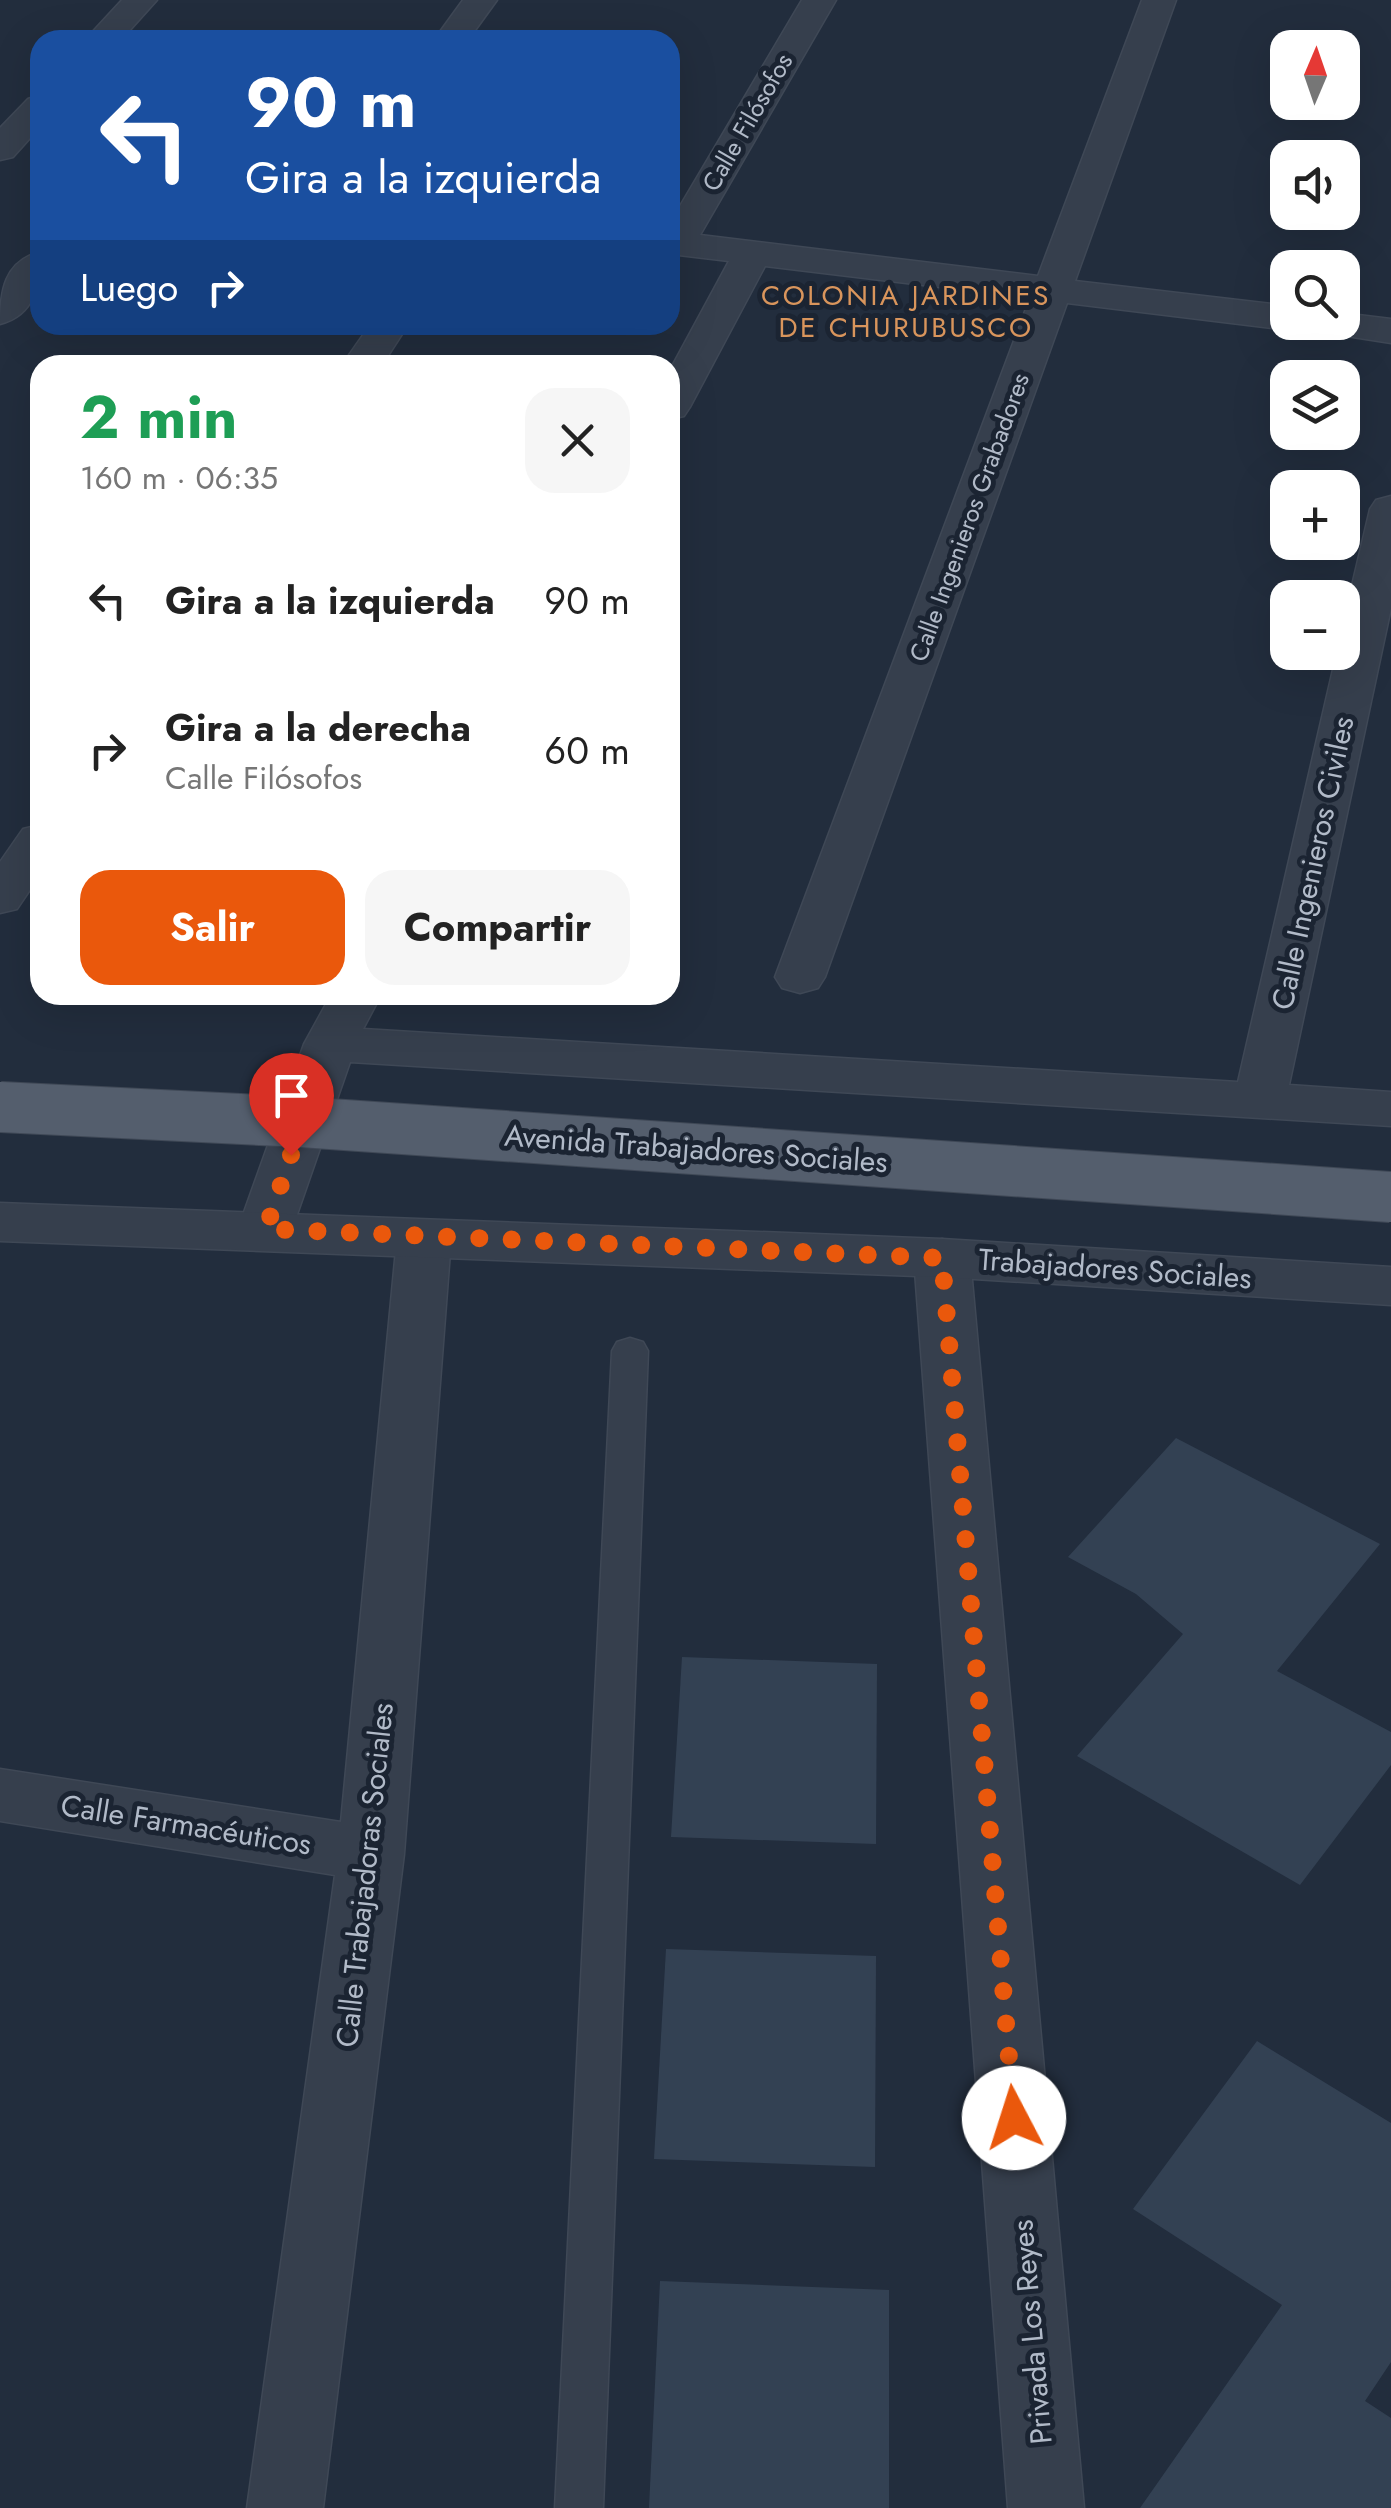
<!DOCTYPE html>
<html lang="es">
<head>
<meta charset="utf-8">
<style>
  :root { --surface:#fff; --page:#f6f6f6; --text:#222; --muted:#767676; --accent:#ea580c }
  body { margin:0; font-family:Jost,sans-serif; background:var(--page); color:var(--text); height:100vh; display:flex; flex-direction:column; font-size:38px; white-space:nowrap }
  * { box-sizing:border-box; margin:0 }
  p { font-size:32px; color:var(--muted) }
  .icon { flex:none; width:55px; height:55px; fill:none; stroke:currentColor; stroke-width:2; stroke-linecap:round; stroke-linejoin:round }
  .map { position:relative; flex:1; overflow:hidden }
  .drawer { position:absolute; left:30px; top:355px; width:650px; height:650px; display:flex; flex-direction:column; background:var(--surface); border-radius:30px; box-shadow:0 10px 40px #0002 }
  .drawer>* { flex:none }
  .top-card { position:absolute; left:30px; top:30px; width:650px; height:305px; border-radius:30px; box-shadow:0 10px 40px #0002; background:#1a4fa0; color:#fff; overflow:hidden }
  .needle { width:65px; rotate:2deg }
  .buttons { position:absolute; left:1270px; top:30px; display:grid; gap:20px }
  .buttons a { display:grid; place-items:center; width:90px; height:90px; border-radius:20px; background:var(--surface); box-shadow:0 10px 40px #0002; font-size:50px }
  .pin { position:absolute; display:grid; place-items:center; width:85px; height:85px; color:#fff; margin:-102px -42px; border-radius:50% 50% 50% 0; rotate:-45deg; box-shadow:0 0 10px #0007 }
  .pin .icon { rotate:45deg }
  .me { position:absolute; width:110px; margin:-55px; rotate:355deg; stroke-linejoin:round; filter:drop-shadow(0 0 8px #0008) }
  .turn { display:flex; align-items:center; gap:35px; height:210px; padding:0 50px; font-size:45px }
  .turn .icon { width:130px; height:130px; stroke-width:2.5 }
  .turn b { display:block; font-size:70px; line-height:85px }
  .then { display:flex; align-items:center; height:95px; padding:0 50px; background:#0003; gap:20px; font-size:38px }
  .round { display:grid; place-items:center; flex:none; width:105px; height:105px; border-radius:30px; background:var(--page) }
  .head { display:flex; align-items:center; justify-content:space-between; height:170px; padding:0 50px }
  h1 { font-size:60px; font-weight:700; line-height:75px; color:#1e9e55 }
  .primary-button { display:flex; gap:20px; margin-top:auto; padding:20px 50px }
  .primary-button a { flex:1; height:115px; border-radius:30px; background:var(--accent); color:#fff; font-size:40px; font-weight:700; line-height:115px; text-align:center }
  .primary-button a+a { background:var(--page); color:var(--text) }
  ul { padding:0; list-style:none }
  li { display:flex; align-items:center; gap:30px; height:150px; padding:0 50px }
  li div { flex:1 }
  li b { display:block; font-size:38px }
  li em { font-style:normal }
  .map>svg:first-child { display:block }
  .building { fill:#334153 }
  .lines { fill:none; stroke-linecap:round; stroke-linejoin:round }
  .service-casing { stroke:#3f4856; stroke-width:3 }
  .minor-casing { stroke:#3f4856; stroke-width:3 }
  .tertiary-casing { stroke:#3f4856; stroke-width:3 }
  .service { fill:#363f4d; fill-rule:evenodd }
  .minor { fill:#363f4d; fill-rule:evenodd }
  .tertiary { fill:#363f4d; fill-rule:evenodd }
  .primary-bridge-casing { stroke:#3f4856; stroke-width:52; stroke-linecap:butt }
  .primary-bridge { stroke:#545e6d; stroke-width:50 }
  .route { stroke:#ea580c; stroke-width:18; stroke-dasharray:0 32.4 }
  .labels { text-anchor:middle; stroke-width:10; stroke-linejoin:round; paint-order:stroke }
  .far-street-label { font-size:25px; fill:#b1bac8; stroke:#1b2432 }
  .far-neighbourhood-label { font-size:28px; letter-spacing:2.5px; fill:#d9955c; stroke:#1b2432 }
  .street-label { font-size:30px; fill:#b1bac8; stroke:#1b2432 }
</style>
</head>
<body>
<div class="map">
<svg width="1391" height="2508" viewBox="0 0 1391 2508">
  <rect width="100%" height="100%" fill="#222d3d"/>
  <g class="building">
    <polygon points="1176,1438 1380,1544 1277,1671 1391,1732 1391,1765 1300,1885 1077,1756 1183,1634 1136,1594 1068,1557"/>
    <polygon points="682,1657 877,1664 876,1844 671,1837"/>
    <polygon points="666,1949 876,1956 875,2167 654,2159"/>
    <polygon points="1257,2041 1391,2123 1391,2362 1365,2401 1391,2418 1391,2508 1140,2508 1282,2305 1133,2209"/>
    <polygon points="660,2281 889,2290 889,2508 649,2508"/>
  </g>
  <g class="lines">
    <g class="service-casing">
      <polygon id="service" points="630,1338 643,1342 648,1351 603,2508 555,2508 612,1351 617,1342"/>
    </g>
    <g class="minor-casing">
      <g id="minor">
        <polygon points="122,0 157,0 121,40 85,40"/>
        <polygon points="463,0 497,0 468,40 434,40"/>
        <polygon points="802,0 836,0 700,235 1038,276 1142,0 1176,0 1075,281 1288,306 1288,322 1342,322 1342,313 1391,319 1391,343 1308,330 1304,323 1288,330 1067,303 825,977 818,988 800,993 782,988 775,977 1030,298 765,266 690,407 684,416 670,419 670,370 729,261 670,254 670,223"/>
        <polygon points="40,95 40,127 13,157 0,160 0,128 28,99"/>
        <path d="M40,252C40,283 36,315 0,324C0,292 4,261 40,252Z"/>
        <polygon points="370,325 408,325 382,365 342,365"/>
        <polygon points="1391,496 1391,608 1289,1085 1391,1092 1391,1126 350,1062 292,1229 284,1242 265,1248 246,1242 238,1229 304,1044 331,995 381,995 363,1029 1238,1082 1337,652 1342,652 1342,628 1370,509 1376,500"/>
        <polygon points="40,825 40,875 17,909 0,913 0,862 23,829"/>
        <polygon points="424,1220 443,1226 451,1239 404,1854 323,2508 247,2508 335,1875 0,1821 0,1769 341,1822 397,1239 405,1226"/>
        <polygon points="942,1239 961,1244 970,1258 1084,2508 1008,2508 914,1258 923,1244"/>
      </g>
    </g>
    <g class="tertiary-casing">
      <polygon id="tertiary" points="0,1203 942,1239 1391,1267 1391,1305 942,1277 0,1241"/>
    </g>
    <use href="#service" class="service"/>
    <use href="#minor" class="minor"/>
    <use href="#tertiary" class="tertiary"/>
    <g class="primary-bridge-casing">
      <polyline id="primary-bridge" points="0,1107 301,1122 1391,1197"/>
    </g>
    <use href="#primary-bridge" class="primary-bridge"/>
  </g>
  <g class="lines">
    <polyline class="route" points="291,1155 266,1229 942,1258 1014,2118"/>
  </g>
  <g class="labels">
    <g class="far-street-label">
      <text transform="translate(747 122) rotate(-60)" y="9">Calle Filósofos</text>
      <text transform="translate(969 517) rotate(-70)" y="9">Calle Ingenieros Grabadores</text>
    </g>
    <g class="far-neighbourhood-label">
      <text x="906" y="305">COLONIA JARDINES<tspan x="906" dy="32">DE CHURUBUSCO</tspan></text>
    </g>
    <g class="street-label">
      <text transform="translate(1313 863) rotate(-78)" y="10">Calle Ingenieros Civiles</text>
      <text transform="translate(696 1149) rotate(4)" y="10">Avenida Trabajadores Sociales</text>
      <text transform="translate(1115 1269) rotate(4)" y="10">Trabajadores Sociales</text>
      <text transform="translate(186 1825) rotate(9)" y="10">Calle Farmacéuticos</text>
      <text transform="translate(365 1875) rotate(-84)" y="10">Calle Trabajadoras Sociales</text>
      <text transform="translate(1032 2332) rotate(-95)" y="10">Privada Los Reyes</text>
    </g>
  </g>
</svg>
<div class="buttons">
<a><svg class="needle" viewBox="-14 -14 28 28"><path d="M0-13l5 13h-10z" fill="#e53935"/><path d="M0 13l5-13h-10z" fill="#767676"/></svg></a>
<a><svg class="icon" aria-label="sound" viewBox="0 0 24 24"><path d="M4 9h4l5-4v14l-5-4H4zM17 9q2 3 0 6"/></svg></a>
<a><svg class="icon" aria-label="search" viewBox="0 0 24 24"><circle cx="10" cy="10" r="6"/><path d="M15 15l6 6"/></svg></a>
<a><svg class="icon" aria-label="layers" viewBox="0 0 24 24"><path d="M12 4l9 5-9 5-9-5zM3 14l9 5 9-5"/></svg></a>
<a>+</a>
<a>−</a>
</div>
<div class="pin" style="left:291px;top:1155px;background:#d93025"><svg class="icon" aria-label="arrive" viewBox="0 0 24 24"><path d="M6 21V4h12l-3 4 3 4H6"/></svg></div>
<svg class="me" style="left:1014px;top:2118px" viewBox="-20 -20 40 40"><circle r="19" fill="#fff"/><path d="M0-13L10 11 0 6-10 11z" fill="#ea580c"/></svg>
<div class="top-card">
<div class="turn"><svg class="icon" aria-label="left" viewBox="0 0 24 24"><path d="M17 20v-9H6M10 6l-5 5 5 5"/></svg><div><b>90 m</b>Gira a la izquierda</div></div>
<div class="then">Luego<svg class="icon" aria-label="right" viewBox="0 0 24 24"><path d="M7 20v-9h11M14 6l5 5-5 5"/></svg></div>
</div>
<section class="drawer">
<div class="head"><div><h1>2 min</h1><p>160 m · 06:35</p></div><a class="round"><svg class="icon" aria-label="close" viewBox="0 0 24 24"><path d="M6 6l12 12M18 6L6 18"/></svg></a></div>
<ul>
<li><svg class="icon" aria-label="left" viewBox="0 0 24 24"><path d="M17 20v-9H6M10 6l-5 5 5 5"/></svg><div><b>Gira a la izquierda</b></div><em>90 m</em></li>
<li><svg class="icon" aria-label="right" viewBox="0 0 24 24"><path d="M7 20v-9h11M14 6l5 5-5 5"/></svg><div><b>Gira a la derecha</b><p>Calle Filósofos</p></div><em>60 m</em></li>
</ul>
<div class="primary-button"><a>Salir</a><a>Compartir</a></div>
</section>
</div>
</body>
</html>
